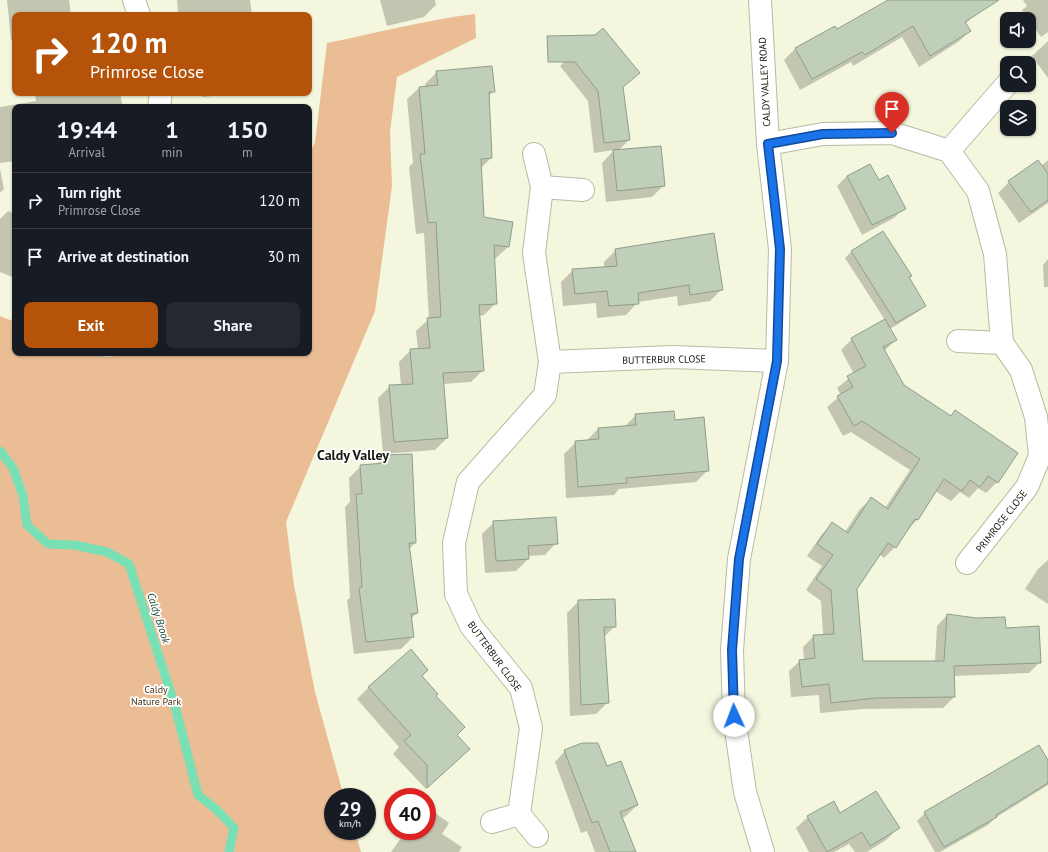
<!DOCTYPE html>
<html lang="en">
<head>
<meta charset="utf-8">
<style>
  :root { --surface:#171b24; --page:#242831; --text:#f1f3f6; --muted:#9ea1a6; --line:#363941; --accent:#b45309 }
  body { margin:0; font-family:"PT Sans",sans-serif; background:var(--page); color:var(--text); height:100vh; display:flex; flex-direction:column; font-size:15px; white-space:nowrap }
  * { box-sizing:border-box; margin:0 }
  p { font-size:13px; color:var(--muted) }
  .icon { flex:none; width:22px; height:22px; fill:none; stroke:currentColor; stroke-width:2; stroke-linecap:round; stroke-linejoin:round }
  .map { position:relative; flex:1; overflow:hidden }
  .sheet { position:absolute; left:12px; top:104px; width:300px; height:252px; display:flex; flex-direction:column; background:var(--surface); border-radius:8px; box-shadow:0 1px 3px #0004 }
  .sheet>* { flex:none }
  .hud { position:absolute; left:12px; top:12px; width:300px; height:84px; border-radius:8px; box-shadow:0 1px 3px #0004; background:#b45309; color:#fff; overflow:hidden }
  .buttons { position:absolute; left:1000px; top:12px; display:grid; gap:8px }
  .buttons a { display:grid; place-items:center; width:36px; height:36px; border-radius:8px; background:var(--surface); box-shadow:0 1px 3px #0004; font-size:20px }
  .speed { position:absolute; left:324px; top:788px; display:flex; gap:8px; font-size:20px; font-weight:700; text-align:center }
  .speed>* { display:grid; place-content:center; width:52px; height:52px; border-radius:50%; background:var(--surface); box-shadow:0 1px 3px #0004; line-height:1 }
  .speed small { font-size:10px; font-weight:400 }
  .speed .limit { border:6px solid #d22; background:#fff; color:#111 }
  .pin { position:absolute; display:grid; place-items:center; width:34px; height:34px; color:#fff; margin:-41px -17px; border-radius:50% 50% 50% 0; rotate:-45deg; box-shadow:0 0 4px #0007 }
  .pin .icon { rotate:45deg }
  .me { position:absolute; width:44px; margin:-22px; rotate:358deg; stroke-linejoin:round; filter:drop-shadow(0 0 3px #0008) }
  .turn { display:flex; align-items:center; gap:14px; height:84px; padding:0 12px; font-size:18px }
  .turn .icon { width:52px; height:52px; stroke-width:2.5 }
  .turn b { display:block; font-size:28px; line-height:34px }
  .eta { display:flex; justify-content:space-evenly; align-items:center; height:68px; text-align:center }
  .eta b { font-size:24px; font-weight:700; line-height:28px }
  .action { display:flex; gap:8px; margin-top:auto; padding:8px 12px }
  .action a { flex:1; height:46px; border-radius:8px; background:var(--accent); color:#fff; font-size:16px; font-weight:700; line-height:46px; text-align:center }
  .action a+a { background:var(--page); color:var(--text) }
  ul { padding:0; list-style:none }
  li { display:flex; align-items:center; gap:12px; height:56px; padding:0 12px; border-top:1px solid var(--line) }
  li div { flex:1 }
  li b { display:block; font-size:15px }
  li em { font-style:normal }
  .map>svg:first-child { display:block }
  .green { fill:#ebbd95 }
  .shadow { fill:#0003 }
  .lines { fill:none; stroke-linecap:round; stroke-linejoin:round }
  .stream { stroke:#79dfb4; stroke-width:9 }
  .building { fill:#bfcfba; stroke:#8e9e8a }
  .minor-casing { stroke:#b8bba3; stroke-width:24 }
  .minor { stroke:#fff; stroke-width:22 }
  .route-casing { stroke:#114b97; stroke-width:10 }
  .route { stroke:#1a73e8; stroke-width:7 }
  .labels { text-anchor:middle; stroke-width:3.5; stroke-linejoin:round; paint-order:stroke }
  .street-label { font-size:10px; fill:#15160d; stroke:#fff }
  .park-label { font-size:10px; fill:#4b2e14; stroke:#fff }
  .water-label { font-size:11px; font-style:italic; fill:#1c4836; stroke:#fff }
  .district-label { font-size:14px; font-weight:bold; fill:#15160d; stroke:#fff }
</style>
</head>
<body>
<div class="map">
<svg width="1048" height="852" viewBox="0 0 1048 852">
  <rect width="100%" height="100%" fill="#f4f7de"/>
  <path class="green" d="M475,14L476,38L397,77L390,132L392,186L375,311L286,522L294,585L315,692L344,797H333V831H355L361,852H0V316L15,322V353H95L106,357L137,353H309V155L315,142L327,43C377,33 425,20 475,14Z"/>
  <g class="shadow">
    <polygon points="7,0 69,0 71,15 15,15 15,40 11,40"/>
    <polygon points="177,0 250,0 252,15 178,15"/>
    <polygon points="380,0 435,0 436,5 424,17 387,26"/>
    <polygon points="890,0 972,0 979,11 965,24 970,31 958,42 919,67 902,37 853,66 851,62 800,90 784,60 796,48 837,31"/>
    <polygon points="1023,0 1048,0 1048,32 1041,37 1022,10 1027,6"/>
    <polygon points="1048,41 1048,78 1032,56"/>
    <polygon points="570,56 638,73 622,88 629,140 618,151 664,185 652,197 606,202 602,163 614,150 594,153 588,101 560,66"/>
    <polygon points="437,72 494,91 488,97 491,158 481,168 484,218 508,247 496,258 494,258 496,303 484,315 479,316 483,370 471,382 443,384 447,438 435,450 383,454 378,398 390,386 401,386 399,362 411,350 418,350 416,331 429,319 424,233 416,234 409,167 413,163 407,99 419,88 426,87 425,84"/>
    <polygon points="35,93 120,93 123,107 15,107 15,161 0,163 0,107 36,101"/>
    <polygon points="202,93 246,93 202,97"/>
    <polygon points="1048,160 1048,203 1019,223 998,193 1009,182 1041,166"/>
    <polygon points="870,165 878,181 904,208 894,218 862,235 837,186 847,176"/>
    <polygon points="0,169 4,189 0,193"/>
    <polygon points="8,211 15,214 15,278 0,272 0,219"/>
    <polygon points="883,232 910,276 908,278 925,306 919,311 890,329 896,340 884,351 903,386 950,416 955,412 997,482 986,493 978,488 969,498 960,492 951,501 935,491 917,520 907,530 895,547 884,558 879,554 856,589 862,662 935,662 937,626 947,615 1005,629 1040,662 1029,673 954,676 954,697 943,708 864,709 820,713 819,695 791,697 789,671 800,661 804,660 803,647 814,636 823,635 821,601 806,590 822,566 807,556 822,534 832,524 845,532 860,509 871,499 885,508 910,470 851,432 843,436 827,407 841,395 837,388 854,374 841,350 852,339 885,320 845,258 851,252"/>
    <polygon points="616,250 722,289 710,301 678,306 677,296 638,302 626,315 597,318 596,303 563,306 561,282 573,270 604,268 604,262"/>
    <polygon points="1048,259 1048,287 1044,287 1043,265"/>
    <polygon points="636,415 674,421 708,470 696,482 619,489 614,495 566,498 564,454 576,442 586,441 598,429 624,427"/>
    <polygon points="385,456 415,543 409,549 417,613 411,619 413,637 401,649 354,654 347,600 350,598 345,507 350,502 349,478 361,466 377,465"/>
    <polygon points="494,522 556,543 545,555 528,556 528,559 516,571 485,573 482,534"/>
    <polygon points="1048,560 1048,604 1025,589 1038,569"/>
    <polygon points="579,601 615,626 603,638 608,702 596,714 570,716 567,613"/>
    <polygon points="421,676 434,696 455,735 457,761 426,789 393,754 399,747 357,699 369,687"/>
    <polygon points="566,750 606,767 637,805 626,816 622,818 635,852 595,852 587,831 581,833 555,762"/>
    <polygon points="1048,762 1048,785 995,818 988,825 940,852 935,852 917,821 925,813"/>
    <polygon points="427,807 449,823 442,834 462,847 459,852 391,852 406,831 427,831"/>
    <polygon points="840,815 898,828 886,840 867,852 855,852 849,844 834,852 809,852 796,828 808,817"/>
  </g>
  <g class="lines">
    <polyline class="stream" points="0,451 13,468 23,496 27,525 48,544 75,545 107,552 129,564 175,706 198,795 217,810 234,828 229,852"/>
  </g>
  <g class="building">
    <polygon points="888,0 999,0 965,22 971,31 930,56 913,26 865,55 862,52 812,79 795,48 835,26 837,29"/>
    <polygon points="603,28 640,73 623,87 630,140 604,143 598,91 575,62 548,62 547,36 595,35"/>
    <polygon points="492,66 495,92 489,92 492,158 481,159 484,217 513,222 509,247 494,245 497,304 479,305 484,371 443,373 448,438 394,442 389,385 413,384 410,349 430,348 427,318 441,317 436,222 428,223 420,154 425,154 419,87 438,85 436,71"/>
    <polygon points="661,146 665,186 617,191 613,150"/>
    <polygon points="1038,160 1048,174 1048,200 1031,212 1008,181"/>
    <polygon points="870,164 879,180 888,175 906,209 872,225 847,176"/>
    <polygon points="883,231 912,276 909,277 926,306 896,323 851,251"/>
    <polygon points="714,233 723,290 690,295 689,285 638,293 639,304 609,306 607,291 575,294 572,269 617,266 615,249"/>
    <polygon points="885,319 897,340 883,347 904,385 951,416 955,410 1018,453 998,483 988,476 980,487 970,480 962,491 944,479 918,520 915,519 896,548 888,543 857,589 863,661 944,661 947,614 976,618 1005,617 1006,628 1039,626 1041,663 954,666 955,697 876,698 831,703 829,684 802,687 799,660 815,658 813,635 834,634 831,590 816,579 833,555 817,544 832,522 848,533 871,497 888,509 920,459 862,421 854,426 837,396 853,387 847,376 866,366 851,338"/>
    <polygon points="674,411 675,420 704,417 709,471 626,478 627,483 578,487 575,441 599,439 598,428 636,425 635,414"/>
    <polygon points="412,454 416,543 409,543 418,613 411,614 414,637 366,642 359,588 362,587 356,494 362,494 360,465 385,463 385,455"/>
    <polygon points="556,517 558,544 528,546 529,559 496,561 493,521"/>
    <polygon points="615,599 616,627 604,627 609,703 581,705 578,600"/>
    <polygon points="411,649 428,670 422,676 438,694 436,696 465,727 457,735 470,749 427,788 427,765 404,741 411,735 368,687"/>
    <polygon points="582,743 598,743 607,766 621,761 638,805 620,812 636,852 610,852 598,821 592,823 564,750"/>
    <polygon points="1039,745 1048,760 1048,783 996,815 997,817 944,847 924,812"/>
    <polygon points="876,791 900,828 870,846 862,832 827,852 807,816 834,801 840,813"/>
  </g>
  <g class="lines">
    <g class="minor-casing">
      <g id="minor">
        <polyline points="134,0 139,15"/>
        <polyline points="760,0 768,144 780,249 777,361 739,559 732,650 734,716 745,792 763,852"/>
        <polyline points="159,107 161,93"/>
        <polyline points="768,144 823,134 892,133 949,151 978,191 995,254 1002,343 1021,370 1036,417 1040,456 1027,487 967,563"/>
        <polyline points="949,151 1007,84"/>
        <polyline points="534,154 542,187"/>
        <polyline points="958,341 1002,343"/>
        <polyline points="550,362 534,253 542,187 583,190"/>
        <polyline points="519,814 537,836"/>
        <polyline points="492,822 519,814 531,728 521,688 471,626 456,594 454,543 468,482 545,395 550,362 673,357 777,361"/>
      </g>
    </g>
    <use href="#minor" class="minor"/>
  </g>
  <g class="lines">
    <g class="route-casing">
      <polyline id="route" points="734,716 732,650 739,559 777,361 780,249 768,144 823,134 892,133"/>
    </g>
    <use href="#route" class="route"/>
  </g>
  <g class="labels">
    <g class="street-label">
      <text transform="translate(764 82) rotate(-93)" y="4">CALDY VALLEY ROAD</text>
      <text transform="translate(664 359) rotate(-1)" y="4">BUTTERBUR CLOSE</text>
      <text transform="translate(1001 521) rotate(-52)" y="4">PRIMROSE CLOSE</text>
      <text transform="translate(495 656) rotate(54)" y="4">BUTTERBUR CLOSE</text>
    </g>
    <g class="park-label">
      <text x="156" y="693">Caldy<tspan x="156" dy="12">Nature Park</tspan></text>
    </g>
    <g class="water-label">
      <text transform="translate(159 618) rotate(72)" y="4">Caldy Brook</text>
    </g>
    <g class="district-label">
      <text x="353" y="460">Caldy Valley</text>
    </g>
  </g>
</svg>
<div class="buttons">
<a><svg class="icon" aria-label="sound" viewBox="0 0 24 24"><path d="M4 9h4l5-4v14l-5-4H4zM17 9q2 3 0 6"/></svg></a>
<a><svg class="icon" aria-label="search" viewBox="0 0 24 24"><circle cx="10" cy="10" r="6"/><path d="M15 15l6 6"/></svg></a>
<a><svg class="icon" aria-label="layers" viewBox="0 0 24 24"><path d="M12 4l9 5-9 5-9-5zM3 14l9 5 9-5"/></svg></a>
</div>
<div class="speed"><div>29<small>km/h</small></div><div class="limit">40</div></div>
<div class="pin" style="left:892px;top:133px;background:#d93025"><svg class="icon" aria-label="arrive" viewBox="0 0 24 24"><path d="M6 21V4h12l-3 4 3 4H6"/></svg></div>
<svg class="me" style="left:734px;top:716px" viewBox="-20 -20 40 40"><circle r="19" fill="#fff"/><path d="M0-13L10 11 0 6-10 11z" fill="#1a73e8"/></svg>
<div class="hud">
<div class="turn"><svg class="icon" aria-label="right" viewBox="0 0 24 24"><path d="M7 20v-9h11M14 6l5 5-5 5"/></svg><div><b>120 m</b>Primrose Close</div></div>
</div>
<section class="sheet">
<div class="eta">
<div><b>19:44</b><p>Arrival</p></div>
<div><b>1</b><p>min</p></div>
<div><b>150</b><p>m</p></div>
</div>
<ul>
<li><svg class="icon" aria-label="right" viewBox="0 0 24 24"><path d="M7 20v-9h11M14 6l5 5-5 5"/></svg><div><b>Turn right</b><p>Primrose Close</p></div><em>120 m</em></li>
<li><svg class="icon" aria-label="arrive" viewBox="0 0 24 24"><path d="M6 21V4h12l-3 4 3 4H6"/></svg><div><b>Arrive at destination</b></div><em>30 m</em></li>
</ul>
<div class="action"><a>Exit</a><a>Share</a></div>
</section>
</div>
</body>
</html>
